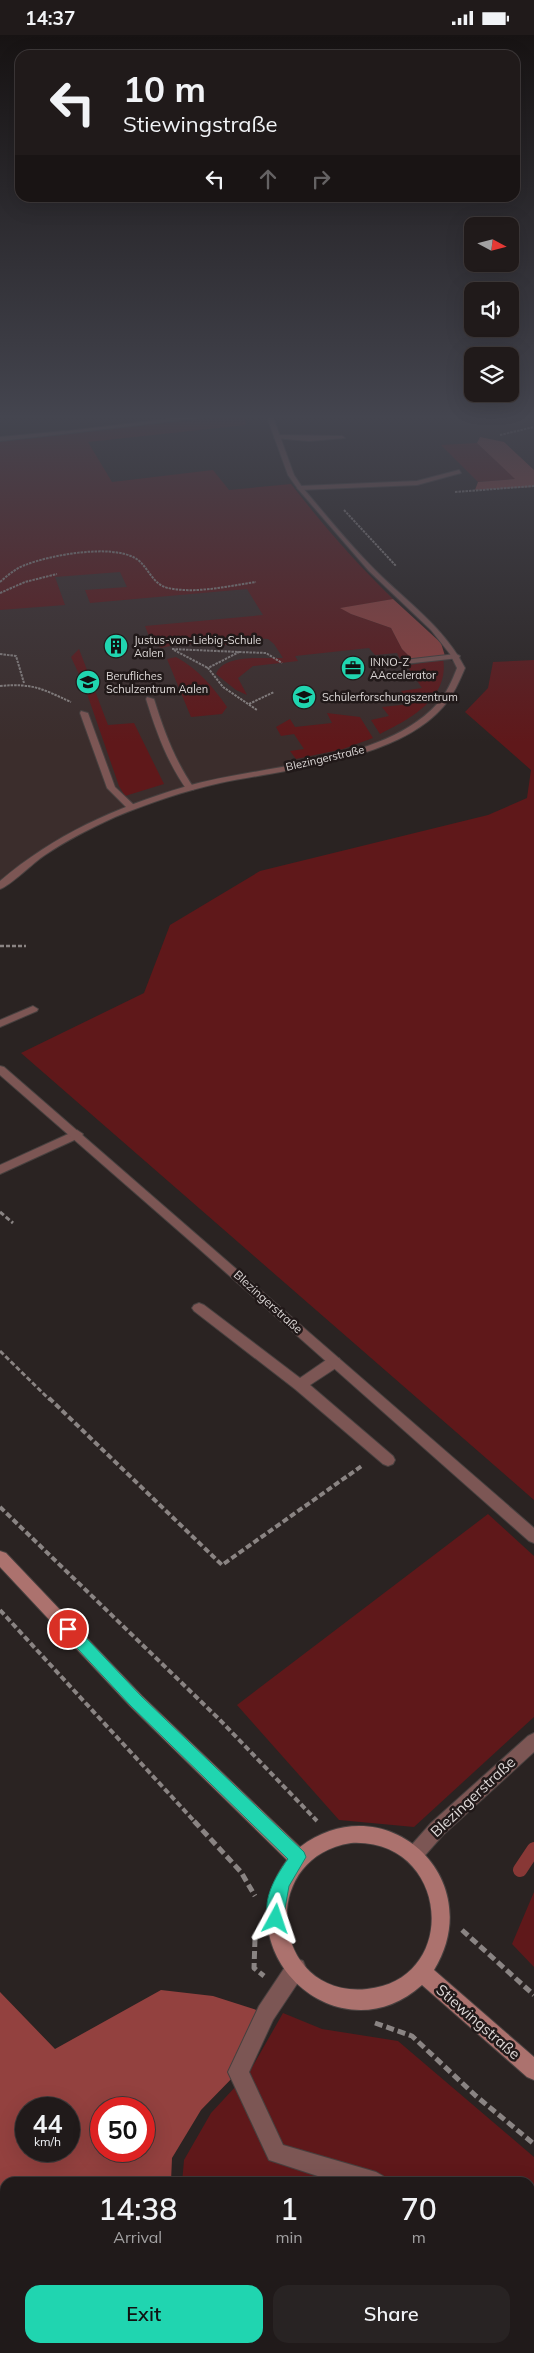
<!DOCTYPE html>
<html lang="en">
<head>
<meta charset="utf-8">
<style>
  :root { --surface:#201a1a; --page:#282323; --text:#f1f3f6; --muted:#a2a1a2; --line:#3d3839; --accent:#20d5b0 }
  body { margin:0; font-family:Mulish,sans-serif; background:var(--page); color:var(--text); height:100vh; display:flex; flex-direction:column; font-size:19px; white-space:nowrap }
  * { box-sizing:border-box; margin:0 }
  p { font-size:16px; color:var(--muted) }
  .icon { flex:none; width:28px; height:28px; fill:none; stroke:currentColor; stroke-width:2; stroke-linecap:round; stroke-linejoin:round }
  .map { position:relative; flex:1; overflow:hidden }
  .details { position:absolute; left:0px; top:2142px; width:535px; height:176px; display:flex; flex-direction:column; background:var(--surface); border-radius:15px 15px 0 0; box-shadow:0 5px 20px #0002,0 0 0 1px var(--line) }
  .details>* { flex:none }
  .top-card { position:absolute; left:15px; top:15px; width:505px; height:152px; border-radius:15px; box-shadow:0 5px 20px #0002,0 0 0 1px var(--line); background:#201a1a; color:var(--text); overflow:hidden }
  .needle { width:32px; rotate:97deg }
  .controls { position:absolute; left:464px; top:182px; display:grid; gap:10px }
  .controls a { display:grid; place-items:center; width:55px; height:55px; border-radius:10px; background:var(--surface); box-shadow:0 5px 20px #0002,0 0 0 1px var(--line); font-size:25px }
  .speed { position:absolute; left:15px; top:2062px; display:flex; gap:10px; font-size:25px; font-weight:700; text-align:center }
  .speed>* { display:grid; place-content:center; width:65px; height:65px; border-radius:50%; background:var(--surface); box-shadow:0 5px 20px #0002,0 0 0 1px var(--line); line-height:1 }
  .speed small { font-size:12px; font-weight:400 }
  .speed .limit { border:8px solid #d22; background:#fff; color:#111 }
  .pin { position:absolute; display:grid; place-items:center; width:42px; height:42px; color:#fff; margin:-21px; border:2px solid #fff; border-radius:50%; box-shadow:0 1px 5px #0007 }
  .me { position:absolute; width:55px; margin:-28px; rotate:5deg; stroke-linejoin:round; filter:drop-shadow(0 0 4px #0008) }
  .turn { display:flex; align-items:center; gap:18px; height:105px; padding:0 25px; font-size:22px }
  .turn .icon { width:65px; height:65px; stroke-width:2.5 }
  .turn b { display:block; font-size:35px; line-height:42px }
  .lanes { display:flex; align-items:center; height:48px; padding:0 25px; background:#0003; justify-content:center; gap:25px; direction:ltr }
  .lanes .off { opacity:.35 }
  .eta { display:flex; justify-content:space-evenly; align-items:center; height:85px; text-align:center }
  .eta b { font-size:30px; font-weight:600; line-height:35px }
  .cta { display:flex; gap:10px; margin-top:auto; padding:10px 25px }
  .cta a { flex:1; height:58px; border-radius:15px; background:var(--accent); color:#111; font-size:20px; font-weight:600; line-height:58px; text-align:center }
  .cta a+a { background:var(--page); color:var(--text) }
  .status { display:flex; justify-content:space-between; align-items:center; height:35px; padding:0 25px; background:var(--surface); direction:ltr }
  .status svg { height:14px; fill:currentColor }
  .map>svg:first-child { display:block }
  .built { fill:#3b2d2c }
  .green { fill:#5f181a }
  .forest { fill:#93413f; fill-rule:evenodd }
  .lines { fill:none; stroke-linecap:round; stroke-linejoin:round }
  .stream { stroke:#883836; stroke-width:14 }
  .river { fill:#883836; fill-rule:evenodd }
  .service-casing { stroke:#47403f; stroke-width:2 }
  .minor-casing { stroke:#47403f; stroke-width:2 }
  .secondary-casing { stroke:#47403f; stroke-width:2 }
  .path-far4 { stroke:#8a8483; stroke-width:2; stroke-dasharray:2.5 1; stroke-linecap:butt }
  .path-far3 { stroke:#8a8483; stroke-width:2.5; stroke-dasharray:4 2; stroke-linecap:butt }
  .path-far2 { stroke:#8a8483; stroke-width:3; stroke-dasharray:5 2.5; stroke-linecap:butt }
  .path-far1 { stroke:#8a8483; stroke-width:4; stroke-dasharray:6 3; stroke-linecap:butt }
  .path { stroke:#8a8483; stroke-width:5; stroke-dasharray:8 4; stroke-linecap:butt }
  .service { fill:#7c5654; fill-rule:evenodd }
  .minor { fill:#7c5654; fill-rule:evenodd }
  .secondary { fill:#ac726e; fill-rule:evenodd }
  .route { fill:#20d5b0; stroke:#158a72 }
  .labels { text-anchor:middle; stroke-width:5; stroke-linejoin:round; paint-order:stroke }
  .far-poi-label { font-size:11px; fill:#ded9d8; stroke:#211919; text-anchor:start }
  .far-street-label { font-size:11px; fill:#ded9d8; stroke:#211919 }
  .street-label { font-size:12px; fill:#ded9d8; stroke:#211919 }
  .near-street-label { font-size:15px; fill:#ded9d8; stroke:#211919 }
</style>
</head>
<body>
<div class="status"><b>14:37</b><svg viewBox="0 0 49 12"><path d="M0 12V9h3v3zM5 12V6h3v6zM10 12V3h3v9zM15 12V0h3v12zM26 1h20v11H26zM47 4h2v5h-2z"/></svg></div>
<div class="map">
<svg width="534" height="2318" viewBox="0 0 534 2318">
  <rect width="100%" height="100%" fill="#2a2322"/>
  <polygon class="built" points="0,519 360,532 393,564 341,573 445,621 461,633 452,655 431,680 396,702 356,717 190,753 78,794 0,851"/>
  <g class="green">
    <path d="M225,382H245L246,390L88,407L112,447L213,435L229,455L291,449C323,490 356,528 393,564L341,573L351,579L391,593L402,614L411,623L400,624L397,618L375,620L369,613L295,621L298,626L253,631L238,643L247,660L236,655L216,639C224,618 265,624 283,623L274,609L268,604L254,603L237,610L179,609L161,613L150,604L145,591L263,580L247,554L90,568L85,555L127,552L120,537L55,542L65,570L0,575V405Z"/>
    <polygon points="477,408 516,444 478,447 441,410"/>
    <polygon points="79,614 108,690 134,688 164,749 125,761 119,751 84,650 71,622"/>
    <path d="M176,622C198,634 213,652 227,672L222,679L191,682L167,624Z"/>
    <path d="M443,623C450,663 410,684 380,699L371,685L389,681L382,672L410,669L401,656L422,653L407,631Z"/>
    <polygon points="534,625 534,1465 21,1018 144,958 170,890 260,836 488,780 527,763 531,735 465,677 488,653 493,627"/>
    <polygon points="327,678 360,682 373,703 343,714 296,724 290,716 304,714 294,699 281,701 276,692 290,684 295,692 332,688"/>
    <polygon points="488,1479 534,1521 534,1682 414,1792 339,1785 237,1670"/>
    <polygon points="534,1857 534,1932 512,1909"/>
    <polygon points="283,1978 322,1994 398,2006 534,2122 534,2150 530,2155 530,2148 182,2148 184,2125 211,2078 250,2036"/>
  </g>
  <g class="forest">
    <polygon points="480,402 504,407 534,435 534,452 475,455 478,447 515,444 477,408"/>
    <polygon points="393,564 441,608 445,621 414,626 402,614 391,593 351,579 340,573"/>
    <path d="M161,1955L213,1961L266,1978L238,2037L201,2075L172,2123L171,2147L5,2148V2312L0,2300V1957L55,2014ZM26,2074H69V2116H26ZM101,2074H144V2116H101Z"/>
    <polygon points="6,2314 354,2314 352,2318 7,2318"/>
  </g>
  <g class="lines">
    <polyline class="stream" points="520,1835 534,1814"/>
    <g class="river">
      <polygon points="0,2162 5,2164 5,2260 0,2258"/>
      <polygon points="6,2314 99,2314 100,2318 7,2318"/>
    </g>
    <g class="service-casing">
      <g id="service">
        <polygon points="65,396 63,399 0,406 0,402"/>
        <polygon points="276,400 342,401 345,403 309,406 274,403"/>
        <polygon points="459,435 461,438 417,450 300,455 297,453 300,451 417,446"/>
        <polygon points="456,619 460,621 459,623 395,630 391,628 395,626"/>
        <path d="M147,662L154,664C164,696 175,726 194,753L193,755H187C167,727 156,696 146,664Z"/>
        <polygon points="81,676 88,678 115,752 134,770 134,774 128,774 107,753 80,678"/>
        <polygon points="33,971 38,974 37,976 0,992 0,985"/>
        <polygon points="77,1095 83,1099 81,1102 0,1139 0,1130"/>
        <polygon points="199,1268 204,1270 300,1343 329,1323 339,1323 341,1327 339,1331 310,1350 393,1421 395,1425 393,1429 388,1431 383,1429 295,1354 194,1276 192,1273 194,1270"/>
        <polygon points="296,1923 303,1926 306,1933 303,1940 273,1985 249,2037 283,2110 376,2137 383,2141 386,2148 339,2148 269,2125 228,2037 259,1971 289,1926"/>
        <polygon points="530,2161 534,2163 534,2186 530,2184"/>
      </g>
    </g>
    <g class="minor-casing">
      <g id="minor">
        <polygon points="183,382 207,382 63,399 60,397"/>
        <path d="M267,382H273L294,440L302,452C326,480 349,509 375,535C407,567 444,592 465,633C459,647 453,661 443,672C396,726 286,734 220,748C184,756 149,768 115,782C91,793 67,805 45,820C34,827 10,851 0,854V846C54,800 116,772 184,752C258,730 383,729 437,669C446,659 452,646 457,633L450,619L431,595L369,536L298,454L288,440Z"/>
        <polygon points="0,1031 4,1032 534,1493 534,1508 529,1506 197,1212 0,1040"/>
        <polygon points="534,1698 534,1717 443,1800 420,1826 414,1829 408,1826 405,1820 408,1814 431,1788 528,1701"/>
      </g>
    </g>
    <g class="secondary-casing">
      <path id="secondary" d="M0,1516L6,1518L142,1661L300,1812C385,1748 490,1843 434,1935L534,2022V2045L527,2042L422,1950C339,2025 220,1916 287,1825L130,1671L0,1532ZM351,1808C450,1803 461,1945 367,1954C272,1964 255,1823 351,1808Z"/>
    </g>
    <g class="path-far4">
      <polyline points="500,400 534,392"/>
      <polyline points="455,457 534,451"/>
      <polyline points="344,475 396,531"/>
      <path d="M0,547C8,540 15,534 25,530C51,520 110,509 135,523C148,530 151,549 168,553C196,559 228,551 256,547"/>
      <polyline points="0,558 25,547 57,539"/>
      <polyline points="172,614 239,617 208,633 223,652 257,675"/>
      <polyline points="174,615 208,633"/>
      <polyline points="239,617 266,618 282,628"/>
      <polyline points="0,619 16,621 24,648"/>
      <path d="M0,651C34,648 42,654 71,667"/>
      <polyline points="249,669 274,657"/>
    </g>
    <polyline class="path-far3" points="0,911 26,911"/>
    <g class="path-far2">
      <polyline points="0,1177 13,1188"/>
      <polyline points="0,1316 50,1365"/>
    </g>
    <g class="path-far1">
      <polyline points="49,1363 222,1530 363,1430"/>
      <polyline points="0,1472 219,1684 317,1786"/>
      <polyline points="0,1575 195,1787"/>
    </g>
    <g class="path">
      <polyline points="194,1786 241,1837 255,1861"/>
      <polyline points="462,1895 534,1960"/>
      <polyline points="255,1904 254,1933 264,1941"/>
      <polyline points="375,1988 412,2001 476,2061 534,2109"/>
    </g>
    <use href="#service" class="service"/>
    <use href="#minor" class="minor"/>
    <use href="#secondary" class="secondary"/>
  </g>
  <linearGradient id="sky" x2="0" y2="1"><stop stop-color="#171313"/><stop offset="0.54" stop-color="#44454f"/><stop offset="1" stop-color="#44454f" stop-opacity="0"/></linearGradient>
  <rect width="534" height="707" fill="url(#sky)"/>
  <path class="route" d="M68,1588L73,1589L141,1661L304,1817L306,1822L289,1851L282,1890L276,1893L270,1890C260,1867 275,1842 288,1824L130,1670L63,1598L60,1594L63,1589Z"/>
  <defs>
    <g id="building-disc" transform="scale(1.25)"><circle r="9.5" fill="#20d5b0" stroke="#211919"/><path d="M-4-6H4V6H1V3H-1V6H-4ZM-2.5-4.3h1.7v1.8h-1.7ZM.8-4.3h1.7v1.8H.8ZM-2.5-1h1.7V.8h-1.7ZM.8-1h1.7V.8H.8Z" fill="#111"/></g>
    <g id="office-disc" transform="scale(1.25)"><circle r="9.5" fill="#20d5b0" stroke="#211919"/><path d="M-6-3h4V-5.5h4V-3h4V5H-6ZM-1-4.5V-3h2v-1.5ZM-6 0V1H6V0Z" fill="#111"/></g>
    <g id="school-disc" transform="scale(1.25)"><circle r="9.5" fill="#20d5b0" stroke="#211919"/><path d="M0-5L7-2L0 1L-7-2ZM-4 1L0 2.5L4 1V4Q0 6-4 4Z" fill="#111"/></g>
  </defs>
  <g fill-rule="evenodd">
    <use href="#building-disc" x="116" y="611"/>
    <use href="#office-disc" x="353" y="633"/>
    <use href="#school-disc" x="88" y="647"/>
    <use href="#school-disc" x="304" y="662"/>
  </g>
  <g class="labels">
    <g class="far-poi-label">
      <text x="134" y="609">Justus-von-Liebig-Schule<tspan x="134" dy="13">Aalen</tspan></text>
      <text x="370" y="631">INNO-Z<tspan x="370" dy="13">AAccelerator</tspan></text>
      <text x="106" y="645">Berufliches<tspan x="106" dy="13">Schulzentrum Aalen</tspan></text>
      <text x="322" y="666">Schülerforschungszentrum</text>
    </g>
    <g class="far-street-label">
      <text transform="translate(325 723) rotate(-13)" y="4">Blezingerstraße</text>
    </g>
    <g class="street-label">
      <text transform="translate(268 1267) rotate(42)" y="4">Blezingerstraße</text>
    </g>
    <g class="near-street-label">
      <text transform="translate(473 1762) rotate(-43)" y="5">Blezingerstraße</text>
      <text transform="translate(478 1987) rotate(41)" y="5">Stiewingstraße</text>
    </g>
  </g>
</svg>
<div class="controls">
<a><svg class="needle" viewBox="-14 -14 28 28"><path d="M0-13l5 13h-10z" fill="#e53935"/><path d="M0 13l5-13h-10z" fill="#a2a1a2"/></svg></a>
<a><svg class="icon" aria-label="sound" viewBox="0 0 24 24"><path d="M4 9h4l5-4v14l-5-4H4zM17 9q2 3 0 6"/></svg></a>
<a><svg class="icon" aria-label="layers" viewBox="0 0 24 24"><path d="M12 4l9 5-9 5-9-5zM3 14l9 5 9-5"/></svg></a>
</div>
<div class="speed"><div>44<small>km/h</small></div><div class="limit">50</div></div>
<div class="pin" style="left:68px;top:1594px;background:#d93025"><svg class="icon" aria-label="arrive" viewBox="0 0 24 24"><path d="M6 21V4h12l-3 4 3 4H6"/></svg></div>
<svg class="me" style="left:276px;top:1884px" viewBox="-20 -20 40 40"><path d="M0-17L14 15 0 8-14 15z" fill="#20d5b0" stroke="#fff" stroke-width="4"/></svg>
<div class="top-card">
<div class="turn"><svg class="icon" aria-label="left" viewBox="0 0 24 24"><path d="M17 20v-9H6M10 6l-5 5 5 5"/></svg><div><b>10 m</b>Stiewingstraße</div></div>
<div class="lanes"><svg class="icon" aria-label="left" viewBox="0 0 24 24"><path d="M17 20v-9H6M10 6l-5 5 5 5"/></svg><svg class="icon off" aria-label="ahead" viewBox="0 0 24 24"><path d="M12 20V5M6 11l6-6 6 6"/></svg><svg class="icon off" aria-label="right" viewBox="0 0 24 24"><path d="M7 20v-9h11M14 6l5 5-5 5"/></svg></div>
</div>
<section class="details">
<div class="eta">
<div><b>14:38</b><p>Arrival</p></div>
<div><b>1</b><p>min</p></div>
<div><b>70</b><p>m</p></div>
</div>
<div class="cta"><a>Exit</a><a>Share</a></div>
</section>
</div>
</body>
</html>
